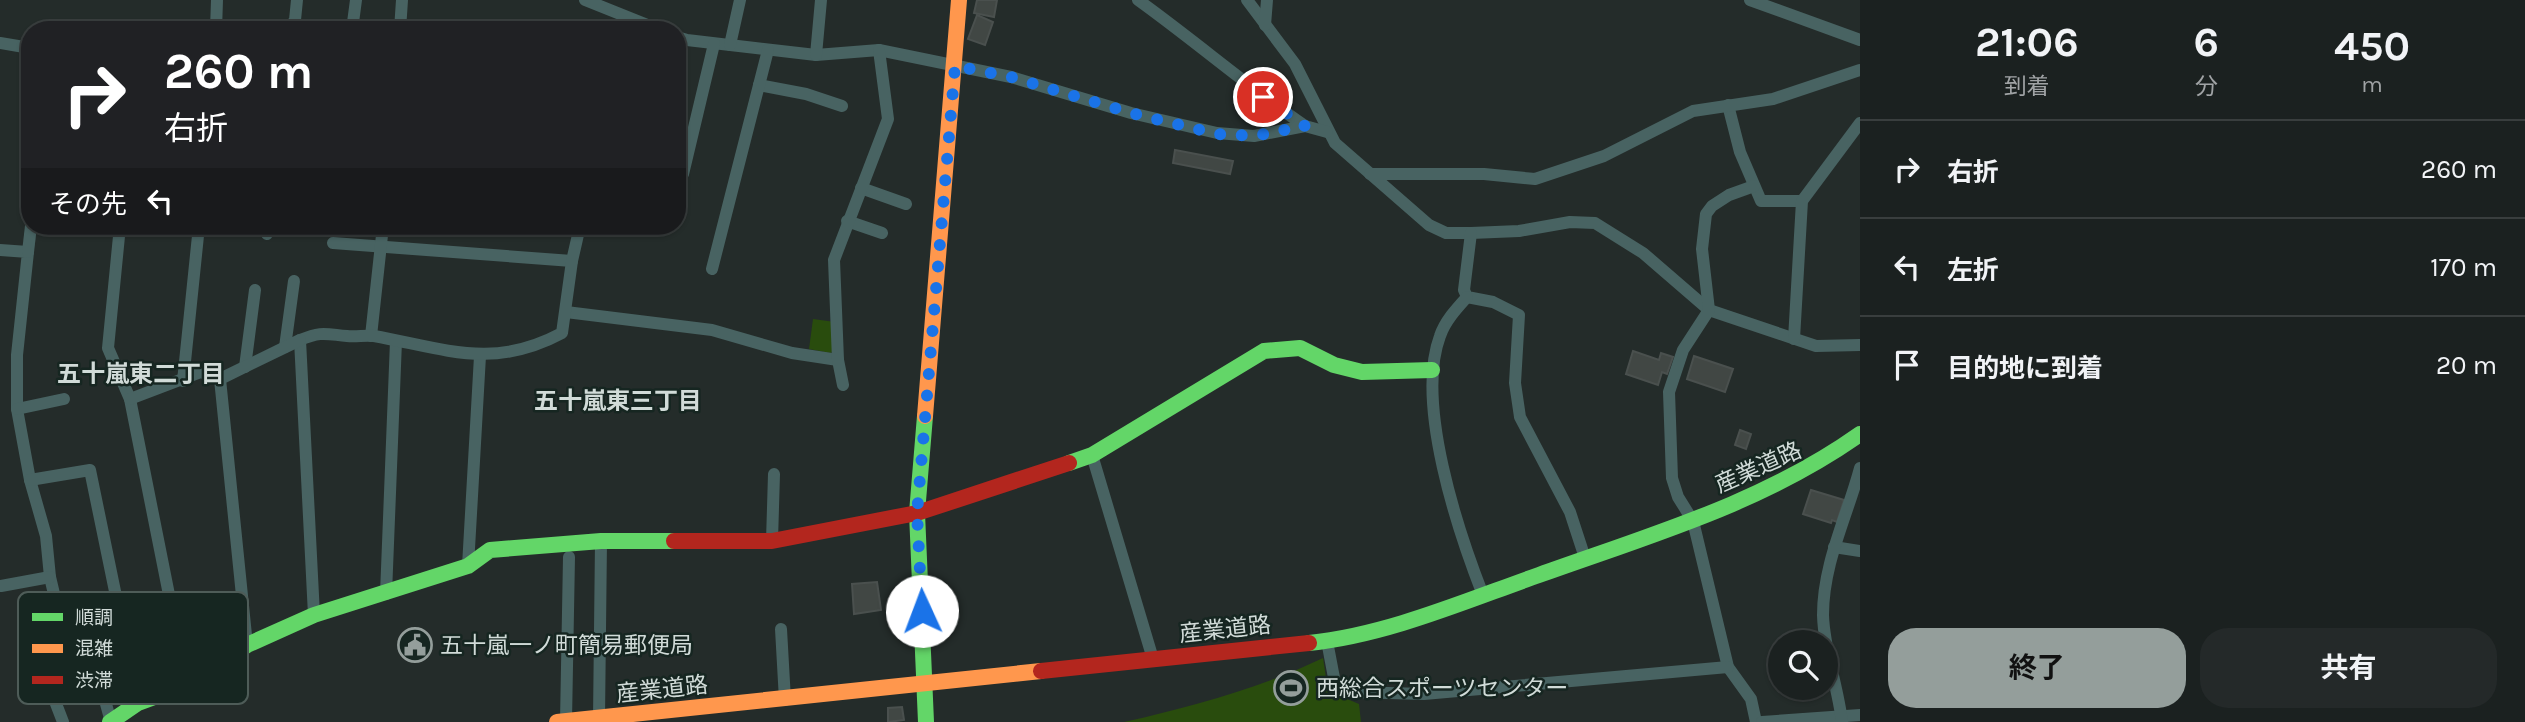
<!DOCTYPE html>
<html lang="ja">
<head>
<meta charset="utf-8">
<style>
  :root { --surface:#1b2120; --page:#242929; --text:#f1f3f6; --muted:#a0a3a5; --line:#393e3e; --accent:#949e9b }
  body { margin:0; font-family:Karla,"Noto Sans JP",sans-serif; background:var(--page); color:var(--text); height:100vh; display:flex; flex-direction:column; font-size:26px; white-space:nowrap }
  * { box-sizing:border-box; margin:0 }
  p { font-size:23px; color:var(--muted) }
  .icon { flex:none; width:38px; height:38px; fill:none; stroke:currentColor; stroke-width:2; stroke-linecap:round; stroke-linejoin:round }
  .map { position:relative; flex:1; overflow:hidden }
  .panel { display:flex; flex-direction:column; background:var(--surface); width:665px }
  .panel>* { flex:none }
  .guide { position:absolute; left:21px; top:21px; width:665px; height:214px; border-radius:28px; box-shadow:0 2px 5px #0004,0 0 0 2px var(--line); background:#202124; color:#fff; overflow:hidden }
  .buttons { position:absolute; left:1768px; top:630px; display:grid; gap:14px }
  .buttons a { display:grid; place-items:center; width:70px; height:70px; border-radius:50%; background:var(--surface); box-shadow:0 2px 5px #0004,0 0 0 2px var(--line); font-size:35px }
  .pin { position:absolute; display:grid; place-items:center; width:60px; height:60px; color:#fff; margin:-30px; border:4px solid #fff; border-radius:50%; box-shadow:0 2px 7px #0007 }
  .me { position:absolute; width:77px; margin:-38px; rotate:358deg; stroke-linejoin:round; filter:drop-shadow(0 0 5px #0008) }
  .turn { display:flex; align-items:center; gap:24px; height:147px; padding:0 28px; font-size:32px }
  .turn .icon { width:91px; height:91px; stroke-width:2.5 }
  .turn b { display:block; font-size:49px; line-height:60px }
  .then { display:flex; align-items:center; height:66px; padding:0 28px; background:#0003; gap:14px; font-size:26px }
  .eta { display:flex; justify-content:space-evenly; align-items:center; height:119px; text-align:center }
  .eta b { font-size:42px; font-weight:700; line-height:49px }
  .button { display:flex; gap:14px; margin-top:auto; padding:14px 28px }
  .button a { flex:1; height:80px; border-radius:28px; background:var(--accent); color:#111; font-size:28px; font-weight:700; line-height:80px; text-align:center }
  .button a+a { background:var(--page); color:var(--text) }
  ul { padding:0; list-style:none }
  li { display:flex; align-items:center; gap:21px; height:98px; padding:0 28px; border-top:2px solid var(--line) }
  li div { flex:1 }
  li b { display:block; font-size:26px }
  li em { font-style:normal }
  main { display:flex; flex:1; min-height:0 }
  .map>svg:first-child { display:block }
  .green { fill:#294c0d }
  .building { fill:#414744; stroke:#4a504e; stroke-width:2 }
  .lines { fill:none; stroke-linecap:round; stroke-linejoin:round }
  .street { stroke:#486362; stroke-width:12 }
  .fast { stroke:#63d668; stroke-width:16 }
  .slow { stroke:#ff974d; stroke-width:16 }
  .jam { stroke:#b3261e; stroke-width:16 }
  .route { stroke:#1a73e8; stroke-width:12; stroke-dasharray:0 21.6 }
  .labels { text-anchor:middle; stroke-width:5; stroke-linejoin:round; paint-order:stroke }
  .street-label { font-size:23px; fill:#d1dbd8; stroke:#162621 }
  .poi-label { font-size:23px; fill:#d1dbd8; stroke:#162621; text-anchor:start }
  .neighbourhood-label { font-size:24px; font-weight:bold; fill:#d1dbd8; stroke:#162621 }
  .key { fill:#162621; stroke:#4e5c58; stroke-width:2 }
  .key-label { font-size:19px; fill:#d1dbd8 }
</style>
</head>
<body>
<main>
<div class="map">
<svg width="1860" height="722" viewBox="0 0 1860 722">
  <rect width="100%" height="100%" fill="#242c2a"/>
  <g class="green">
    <polygon points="813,319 835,322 836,346 831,353 809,349"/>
    <path d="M1323,658L1329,697L1347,699L1359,704L1361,722H1124C1193,706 1258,689 1323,658Z"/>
  </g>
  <g class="building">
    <polygon points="977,0 997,0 994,17 974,13"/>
    <polygon points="977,15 993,22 985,45 968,39"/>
    <polygon points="1175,150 1233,161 1230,174 1173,163"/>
    <polygon points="1633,351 1659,360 1661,353 1673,357 1667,374 1662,372 1658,385 1626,374"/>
    <polygon points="1694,356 1733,369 1725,392 1687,379"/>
    <polygon points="1740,430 1751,434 1746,449 1735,445"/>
    <polygon points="1811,490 1844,500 1837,522 1832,520 1831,523 1803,514"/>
    <polygon points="877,582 881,610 854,614 852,584"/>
    <polygon points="902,707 904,720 888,722 888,708"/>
  </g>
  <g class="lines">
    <g class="street">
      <polyline points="585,0 660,30"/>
      <path d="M1138,0C1195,41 1247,86 1305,126"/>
      <polyline points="1247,0 1295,64 1335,143 1429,225 1446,233 1471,233 1519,231 1570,222 1595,223 1643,253 1709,310 1816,346 1860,345"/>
      <polyline points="1750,0 1860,40"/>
      <polyline points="1265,25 1267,0"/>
      <polyline points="216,30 217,0"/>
      <polyline points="288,30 295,20 297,0"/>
      <polyline points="352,30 356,0"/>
      <polyline points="400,30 402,0"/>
      <polyline points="677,37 687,40 816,55 879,50 1011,77 1131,113 1217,133 1254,136 1305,126 1327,132"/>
      <polyline points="0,43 30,48"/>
      <polyline points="730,45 740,0"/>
      <polyline points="816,55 821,0"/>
      <polyline points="759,85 806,94 842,106"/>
      <polyline points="1728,105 1740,152 1761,201 1802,201"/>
      <polyline points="683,174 714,44"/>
      <polyline points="1370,174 1484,174 1535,179 1604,156 1693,111 1773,99 1860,70"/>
      <polyline points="1754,186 1729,195 1712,206 1706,214 1702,249 1709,310 1683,350 1669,392 1672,478 1678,497 1693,521 1728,667 1751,699 1756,722"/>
      <polyline points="861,188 906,204"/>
      <polyline points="847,221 882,233"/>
      <polyline points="120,226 108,348 130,399 187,685"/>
      <polyline points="1471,233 1464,290 1467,297 1493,302 1519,315 1515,383 1520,417 1570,512 1585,558"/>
      <polyline points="267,234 268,226"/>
      <polyline points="333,243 572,261"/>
      <polyline points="0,250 28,252 17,355 17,409 30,480 46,536 50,577 59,615 90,646 111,722"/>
      <polyline points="28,252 31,226"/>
      <polyline points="712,269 768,50"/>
      <path d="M1467,297C1457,308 1445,321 1440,336C1415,403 1458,531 1483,595"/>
      <polyline points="566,312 712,330 792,353 838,360"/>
      <polyline points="371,336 383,226"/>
      <polyline points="1794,339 1802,201 1860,123"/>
      <polyline points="285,347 294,281"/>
      <polyline points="245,367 255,290"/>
      <polyline points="183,381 199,226"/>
      <polyline points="843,385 838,360 834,260 888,119 879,50"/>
      <polyline points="130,399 201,372 220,379"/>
      <polyline points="17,409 64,399"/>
      <polyline points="1092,455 1153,659"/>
      <polyline points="30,480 90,470 138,703"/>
      <polyline points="772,541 774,474"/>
      <polyline points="1834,547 1860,551"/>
      <polyline points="468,566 480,356"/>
      <polyline points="1,586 50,577"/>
      <polyline points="386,594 396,341"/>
      <path d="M314,615L300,340C322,331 325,334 347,336C356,337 365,335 374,336C446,349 493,370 562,333L572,261L580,226"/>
      <polyline points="781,629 785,700"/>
      <polyline points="1327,641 1335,683 1352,692 1424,694 1728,667"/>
      <polyline points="247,645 220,379 300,340"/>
      <polyline points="38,657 63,722"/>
      <polyline points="599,718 601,541"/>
      <polyline points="566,721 569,557"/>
      <polyline points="1762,722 1860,715"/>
      <path d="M1842,722C1838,686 1824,651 1823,615C1823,563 1847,517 1860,468"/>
    </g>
    <g class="fast">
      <polyline points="925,416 917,513 926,722"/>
      <polyline points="1069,463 1092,455 1264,351 1300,348 1334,365 1362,372 1432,370"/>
      <path d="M1309,643C1387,635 1465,601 1539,575C1650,535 1763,503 1860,434"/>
      <polyline points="110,722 138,703 187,685 247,645 314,615 468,566 490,550 601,541 674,541"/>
    </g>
    <g class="slow">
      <polyline points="925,416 959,0"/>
      <polyline points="557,722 1041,671"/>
    </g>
    <g class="jam">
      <polyline points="674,541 772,541 917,513 1069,463"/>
      <polyline points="1041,671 1309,643"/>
    </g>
  </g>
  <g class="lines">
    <polyline class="route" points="922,611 917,513 955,66 1011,77 1131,113 1217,134 1254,136 1305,126 1263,97"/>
  </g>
  <defs>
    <g id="civic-ring" transform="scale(1.75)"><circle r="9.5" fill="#162621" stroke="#949e9b" stroke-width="1.5"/><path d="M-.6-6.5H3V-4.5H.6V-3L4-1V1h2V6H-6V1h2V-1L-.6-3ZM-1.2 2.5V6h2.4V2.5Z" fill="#949e9b"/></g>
    <g id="stadium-ring" transform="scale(1.75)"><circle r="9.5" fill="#162621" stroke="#949e9b" stroke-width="1.5"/><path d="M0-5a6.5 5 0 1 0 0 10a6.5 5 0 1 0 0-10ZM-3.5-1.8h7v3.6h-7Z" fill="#949e9b"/></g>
  </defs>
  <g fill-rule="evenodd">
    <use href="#civic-ring" x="415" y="645"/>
    <use href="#stadium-ring" x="1291" y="688"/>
  </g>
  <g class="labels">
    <g class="street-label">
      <text transform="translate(1758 467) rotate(-24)" y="8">産業道路</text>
      <text transform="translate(1225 629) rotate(-6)" y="8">産業道路</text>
      <text transform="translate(662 689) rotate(-6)" y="8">産業道路</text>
    </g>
    <g class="poi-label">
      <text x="440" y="653">五十嵐一ノ町簡易郵便局</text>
      <text x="1316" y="696">西総合スポーツセンター</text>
    </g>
    <g class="neighbourhood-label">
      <text x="141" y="382">五十嵐東二丁目</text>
      <text x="618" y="409">五十嵐東三丁目</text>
    </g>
  </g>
  <rect x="18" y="592" width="230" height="112" rx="10" class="key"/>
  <rect x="32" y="613" width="31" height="8" fill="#63d668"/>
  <rect x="32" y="644" width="31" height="9" fill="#ff974d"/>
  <rect x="32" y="676" width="31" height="8" fill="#b3261e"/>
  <g class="key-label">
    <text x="75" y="624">順調</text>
    <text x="75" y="655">混雑</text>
    <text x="75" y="687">渋滞</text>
  </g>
</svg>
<div class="buttons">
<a><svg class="icon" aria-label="search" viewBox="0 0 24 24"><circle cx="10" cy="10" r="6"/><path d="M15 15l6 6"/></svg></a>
</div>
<div class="pin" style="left:1263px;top:97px;background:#d93025"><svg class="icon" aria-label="arrive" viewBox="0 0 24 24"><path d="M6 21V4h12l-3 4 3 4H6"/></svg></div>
<svg class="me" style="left:922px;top:611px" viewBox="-20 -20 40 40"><circle r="19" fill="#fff"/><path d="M0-13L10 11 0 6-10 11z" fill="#1a73e8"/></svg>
<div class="guide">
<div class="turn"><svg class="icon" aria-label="right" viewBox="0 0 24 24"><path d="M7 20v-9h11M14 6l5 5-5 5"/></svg><div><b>260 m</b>右折</div></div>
<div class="then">その先<svg class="icon" aria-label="left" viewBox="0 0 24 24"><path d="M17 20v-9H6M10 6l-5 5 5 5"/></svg></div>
</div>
</div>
<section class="panel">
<div class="eta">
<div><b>21:06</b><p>到着</p></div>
<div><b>6</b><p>分</p></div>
<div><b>450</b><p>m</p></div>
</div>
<ul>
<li><svg class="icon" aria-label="right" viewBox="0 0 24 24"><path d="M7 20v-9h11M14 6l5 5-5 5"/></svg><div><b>右折</b></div><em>260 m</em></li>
<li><svg class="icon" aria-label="left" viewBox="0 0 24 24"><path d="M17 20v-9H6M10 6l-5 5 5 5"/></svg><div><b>左折</b></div><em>170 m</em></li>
<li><svg class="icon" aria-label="arrive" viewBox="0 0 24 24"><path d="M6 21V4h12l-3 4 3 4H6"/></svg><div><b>目的地に到着</b></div><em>20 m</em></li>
</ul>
<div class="button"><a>終了</a><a>共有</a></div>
</section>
</main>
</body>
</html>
